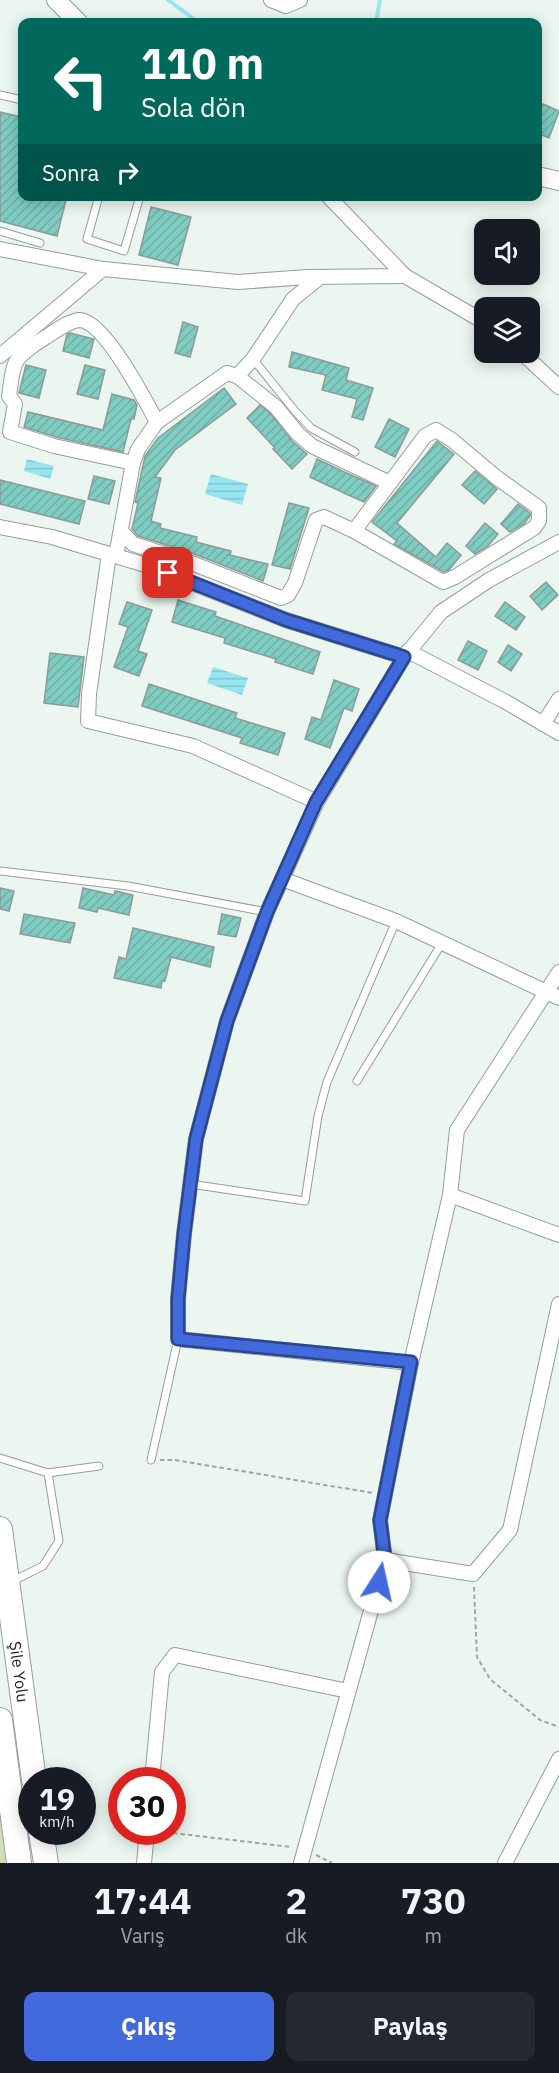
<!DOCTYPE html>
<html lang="tr">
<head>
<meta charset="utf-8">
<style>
  :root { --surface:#171b24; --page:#242831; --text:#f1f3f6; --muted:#9ea1a6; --accent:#416bdc }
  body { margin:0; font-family:"IBM Plex Sans",sans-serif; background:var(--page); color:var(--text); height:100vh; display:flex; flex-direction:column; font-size:22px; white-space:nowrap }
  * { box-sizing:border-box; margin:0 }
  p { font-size:20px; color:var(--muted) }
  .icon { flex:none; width:33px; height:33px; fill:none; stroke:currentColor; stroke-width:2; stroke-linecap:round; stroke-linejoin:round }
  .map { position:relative; height:1863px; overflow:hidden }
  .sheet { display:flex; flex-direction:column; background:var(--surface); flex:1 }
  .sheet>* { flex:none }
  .banner { position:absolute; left:18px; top:18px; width:524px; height:183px; border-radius:12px; box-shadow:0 3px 15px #0003; background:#00695c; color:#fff; overflow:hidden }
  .fabs { position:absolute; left:474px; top:219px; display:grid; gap:12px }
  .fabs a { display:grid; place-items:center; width:66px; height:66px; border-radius:12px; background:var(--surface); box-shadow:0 3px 15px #0003; font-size:30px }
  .speed { position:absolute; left:18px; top:1767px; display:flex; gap:12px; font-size:30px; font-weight:700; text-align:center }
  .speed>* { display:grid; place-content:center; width:78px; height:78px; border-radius:50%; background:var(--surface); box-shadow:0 3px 15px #0003; line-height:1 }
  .speed small { font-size:15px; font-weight:400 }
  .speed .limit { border:9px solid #d22; background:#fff; color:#111 }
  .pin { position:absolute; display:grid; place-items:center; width:51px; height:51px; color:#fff; margin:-26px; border-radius:12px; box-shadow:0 3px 9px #0006 }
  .me { position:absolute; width:66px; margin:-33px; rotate:10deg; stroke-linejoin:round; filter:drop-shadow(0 0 4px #0008) }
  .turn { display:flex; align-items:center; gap:21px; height:126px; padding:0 24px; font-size:27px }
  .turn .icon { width:78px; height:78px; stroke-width:2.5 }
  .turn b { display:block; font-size:42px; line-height:51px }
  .then { display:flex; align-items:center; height:57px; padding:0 24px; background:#0003; gap:12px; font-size:22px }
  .eta { display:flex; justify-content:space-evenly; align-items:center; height:102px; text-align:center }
  .eta b { font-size:36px; font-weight:700; line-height:42px }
  .button { display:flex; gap:12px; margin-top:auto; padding:12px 24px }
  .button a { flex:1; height:69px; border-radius:12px; background:var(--accent); color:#fff; font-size:24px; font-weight:700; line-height:69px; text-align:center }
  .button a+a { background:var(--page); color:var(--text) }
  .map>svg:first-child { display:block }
  .forest { fill:url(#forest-firs) }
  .water { fill:url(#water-rules) }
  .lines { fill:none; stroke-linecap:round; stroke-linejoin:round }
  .stream { stroke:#97e6ef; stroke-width:4 }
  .building { fill:url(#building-hatch); stroke:#8e9a98; stroke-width:1.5 }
  .lane-casing { stroke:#959e99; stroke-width:9 }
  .street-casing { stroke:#959e99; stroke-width:16 }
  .secondary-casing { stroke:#959e99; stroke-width:20 }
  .highway-casing { stroke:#959e99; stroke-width:26 }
  .path { stroke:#9da6a1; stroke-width:2; stroke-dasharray:4.5 3; stroke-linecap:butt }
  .lane { stroke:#fff; stroke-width:7 }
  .street { stroke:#fff; stroke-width:14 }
  .secondary { stroke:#fff; stroke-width:18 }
  .highway { stroke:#fff; stroke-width:24 }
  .route-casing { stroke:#2a468f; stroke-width:15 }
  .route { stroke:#416bdc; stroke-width:10 }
  .labels { text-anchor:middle; stroke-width:4.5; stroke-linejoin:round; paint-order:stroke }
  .street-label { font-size:16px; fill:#202422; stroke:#fff }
</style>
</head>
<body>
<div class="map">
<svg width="559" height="1863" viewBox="0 0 559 1863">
  <defs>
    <pattern id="forest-firs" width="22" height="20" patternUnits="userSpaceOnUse" patternTransform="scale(1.5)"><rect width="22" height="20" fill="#d0e0b2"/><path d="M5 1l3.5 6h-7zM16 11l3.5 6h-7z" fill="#b2c099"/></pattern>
    <pattern id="water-rules" width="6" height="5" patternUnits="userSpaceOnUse" patternTransform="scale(1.5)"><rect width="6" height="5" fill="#97e6ef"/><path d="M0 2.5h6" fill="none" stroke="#82c5cd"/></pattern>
    <pattern id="building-hatch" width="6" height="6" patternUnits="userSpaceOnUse" patternTransform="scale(1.5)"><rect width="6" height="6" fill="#7fccc1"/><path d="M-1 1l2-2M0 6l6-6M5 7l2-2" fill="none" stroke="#6dafa6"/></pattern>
  </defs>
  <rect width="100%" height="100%" fill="#ebf6f0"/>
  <polygon class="forest" points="0,1804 8,1863 0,1863"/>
  <g class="water">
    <polygon points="27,459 54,466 50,479 24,471"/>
    <polygon points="211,474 248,484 242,505 205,494"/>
    <polygon points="213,667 248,678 242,695 207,683"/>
  </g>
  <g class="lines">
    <g class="stream">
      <polyline points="168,0 198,22"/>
      <polyline points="376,22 380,0"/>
    </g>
  </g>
  <g class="building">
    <polygon points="543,104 559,111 549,138 537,133 537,119"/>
    <polygon points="0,112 22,117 22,196 67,196 57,236 0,221"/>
    <polygon points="151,207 191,217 178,265 139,255"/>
    <polygon points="183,322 198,327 190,357 175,353"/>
    <polygon points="70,333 94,339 89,358 63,351 67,334"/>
    <polygon points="292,352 349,368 346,380 373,388 363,420 352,417 357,399 322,390 326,375 289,367"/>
    <polygon points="26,365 46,370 39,398 19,393"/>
    <polygon points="85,365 105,370 98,399 77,394"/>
    <polygon points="224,388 236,404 175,450 155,477 161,478 151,521 161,524 160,528 197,537 196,542 231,551 230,555 268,564 263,581 192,553 138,536 132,529 138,503 135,502 145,456 158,438"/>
    <polygon points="112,394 134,400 137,405 134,419 131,419 123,452 56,437 24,427 28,412 103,430"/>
    <polygon points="260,405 270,413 292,441 307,454 292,469 273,449 275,448 247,418"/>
    <polygon points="389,419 409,429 395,457 375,447"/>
    <polygon points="437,441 454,454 397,523 436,557 447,543 461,555 449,570 444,572 394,544 397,541 372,522"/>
    <polygon points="317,459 342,471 376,486 364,502 344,493 310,477"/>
    <polygon points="475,471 497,489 484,504 462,485"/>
    <polygon points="94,476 115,481 109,504 88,499"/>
    <polygon points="0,480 85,501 79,524 0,504"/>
    <polygon points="289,503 309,508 290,569 272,565"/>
    <polygon points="518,504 530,513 530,516 524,524 510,532 501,524"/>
    <polygon points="485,523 498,534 488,546 475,554 466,546"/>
    <polygon points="546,582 558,595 542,610 530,596"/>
    <polygon points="178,600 216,612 215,616 320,652 313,674 275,662 276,659 224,643 225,638 172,622"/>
    <polygon points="127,602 152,610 138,651 147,654 139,676 114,667 128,627 119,624"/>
    <polygon points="505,602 525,617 516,630 495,616"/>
    <polygon points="468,641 487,651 478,670 458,660"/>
    <polygon points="508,645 522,654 511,671 498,662"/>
    <polygon points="50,653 84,657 78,707 44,703"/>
    <polygon points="334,680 359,689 352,711 344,708 330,748 305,739 312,717 321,720"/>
    <polygon points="149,684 237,713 235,718 285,733 278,755 240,743 242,738 142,706"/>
    <polygon points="0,888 14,891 9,911 0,909"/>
    <polygon points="83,888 114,895 115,891 133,895 129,915 98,908 97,912 79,908"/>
    <polygon points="24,914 75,923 70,943 20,934"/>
    <polygon points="222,914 241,918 236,937 218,934"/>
    <polygon points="133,928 214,947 210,967 171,957 165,981 162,981 161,988 114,978 119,957 126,959"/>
  </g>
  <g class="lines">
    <g class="lane-casing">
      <g id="lane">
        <polyline points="0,95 22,100"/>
        <polyline points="99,196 87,239 124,251 140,196"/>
        <polyline points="0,231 40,243"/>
        <polyline points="253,359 295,411 311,428 355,452"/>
        <polyline points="0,871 128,886 267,912"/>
        <polyline points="357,1081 442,943"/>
        <polyline points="190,1184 305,1201 318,1116 327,1082 396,921"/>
        <polyline points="0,1458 48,1473 99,1466"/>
        <polyline points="151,1460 178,1339"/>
        <polyline points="13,1581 43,1566 59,1541 48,1473"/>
      </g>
    </g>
    <g class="street-casing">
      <g id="street">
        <polyline points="271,0 286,6 300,0"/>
        <polyline points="328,196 405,276 484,322"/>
        <polyline points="0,249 103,269"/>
        <polyline points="521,352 559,387"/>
        <polyline points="0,356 103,269 238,282 308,277 405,276"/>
        <polyline points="237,376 276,407 298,434 312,446 390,483"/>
        <path d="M133,463L54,446L10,432L15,404L9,396C11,386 11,369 17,360C22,353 39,341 46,337C54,332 70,320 80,320C105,322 145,400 157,422"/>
        <polyline points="0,527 52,537 149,566 286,620 404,657"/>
        <polyline points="121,531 133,544 189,562 281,598 288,595 295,583 316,520 324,517 354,531 425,436 436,430 452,440 496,477 539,508 539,521 534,528 455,577 443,582 354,531"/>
        <polyline points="109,554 89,694 88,721 193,746 317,802"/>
        <polyline points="116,556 133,463 138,449 157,422 227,373 237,376 253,359 293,299 320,277"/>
        <polyline points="408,651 506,702 559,733"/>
        <polyline points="543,724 559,699"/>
        <polyline points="282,879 396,921 559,998"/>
        <polyline points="559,972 457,1130 450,1195 411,1363 380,1520 385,1560 473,1574 510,1530 559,1304"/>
        <polyline points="450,1195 559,1235"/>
        <polyline points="411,1363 178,1339 178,1299 184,1234 196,1139 227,1021 267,912 317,802 404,657 441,612 489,580 559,542"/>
        <polyline points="152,1780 162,1672 175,1655 348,1691"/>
        <polyline points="144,1863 147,1832"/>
        <polyline points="301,1863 385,1560"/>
        <polyline points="505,1863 559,1759"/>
      </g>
    </g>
    <g class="secondary-casing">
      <g id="secondary">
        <polyline points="56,0 78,22"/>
        <polyline points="537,176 559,181"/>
      </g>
    </g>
    <g class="highway-casing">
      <g id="highway">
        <path id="s1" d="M0,1529L34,1780"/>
        <polyline points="0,1720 19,1863"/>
        <polyline points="41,1832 46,1863"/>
      </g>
    </g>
    <g class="path">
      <polyline points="160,1460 175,1460 373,1493"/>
      <polyline points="474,1587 477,1657 490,1679 540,1720 559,1727"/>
      <polyline points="173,1833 291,1847"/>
      <polyline points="316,1855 332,1863"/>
    </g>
    <use href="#lane" class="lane"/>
    <use href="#street" class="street"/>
    <use href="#secondary" class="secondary"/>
    <use href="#highway" class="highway"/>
  </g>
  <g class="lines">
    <g class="route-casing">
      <polyline id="route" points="168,573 286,620 404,657 316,802 267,912 227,1021 196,1139 184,1234 178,1299 178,1339 411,1362 380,1520 385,1560 379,1582"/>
    </g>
    <use href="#route" class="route"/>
  </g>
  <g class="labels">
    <g class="street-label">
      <text dy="6" stroke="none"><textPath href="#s1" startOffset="144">Şile Yolu</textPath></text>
    </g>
  </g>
</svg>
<div class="fabs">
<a><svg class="icon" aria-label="sound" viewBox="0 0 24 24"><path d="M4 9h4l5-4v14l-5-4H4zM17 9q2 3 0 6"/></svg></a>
<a><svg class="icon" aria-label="layers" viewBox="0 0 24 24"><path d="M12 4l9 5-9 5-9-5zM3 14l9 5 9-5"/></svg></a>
</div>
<div class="speed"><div>19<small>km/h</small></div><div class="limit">30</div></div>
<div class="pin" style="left:168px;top:573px;background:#d93025"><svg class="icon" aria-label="arrive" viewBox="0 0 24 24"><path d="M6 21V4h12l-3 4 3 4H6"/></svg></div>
<svg class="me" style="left:379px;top:1582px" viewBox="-20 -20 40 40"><circle r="19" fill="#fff"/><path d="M0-13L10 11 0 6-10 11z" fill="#416bdc"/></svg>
<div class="banner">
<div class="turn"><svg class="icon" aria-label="left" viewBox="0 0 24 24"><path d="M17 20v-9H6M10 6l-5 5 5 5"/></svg><div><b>110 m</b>Sola dön</div></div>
<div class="then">Sonra<svg class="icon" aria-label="right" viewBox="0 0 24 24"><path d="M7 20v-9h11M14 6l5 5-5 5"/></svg></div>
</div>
</div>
<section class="sheet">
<div class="eta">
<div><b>17:44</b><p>Varış</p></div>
<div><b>2</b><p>dk</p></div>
<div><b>730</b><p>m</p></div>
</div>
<div class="button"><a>Çıkış</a><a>Paylaş</a></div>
</section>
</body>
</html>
